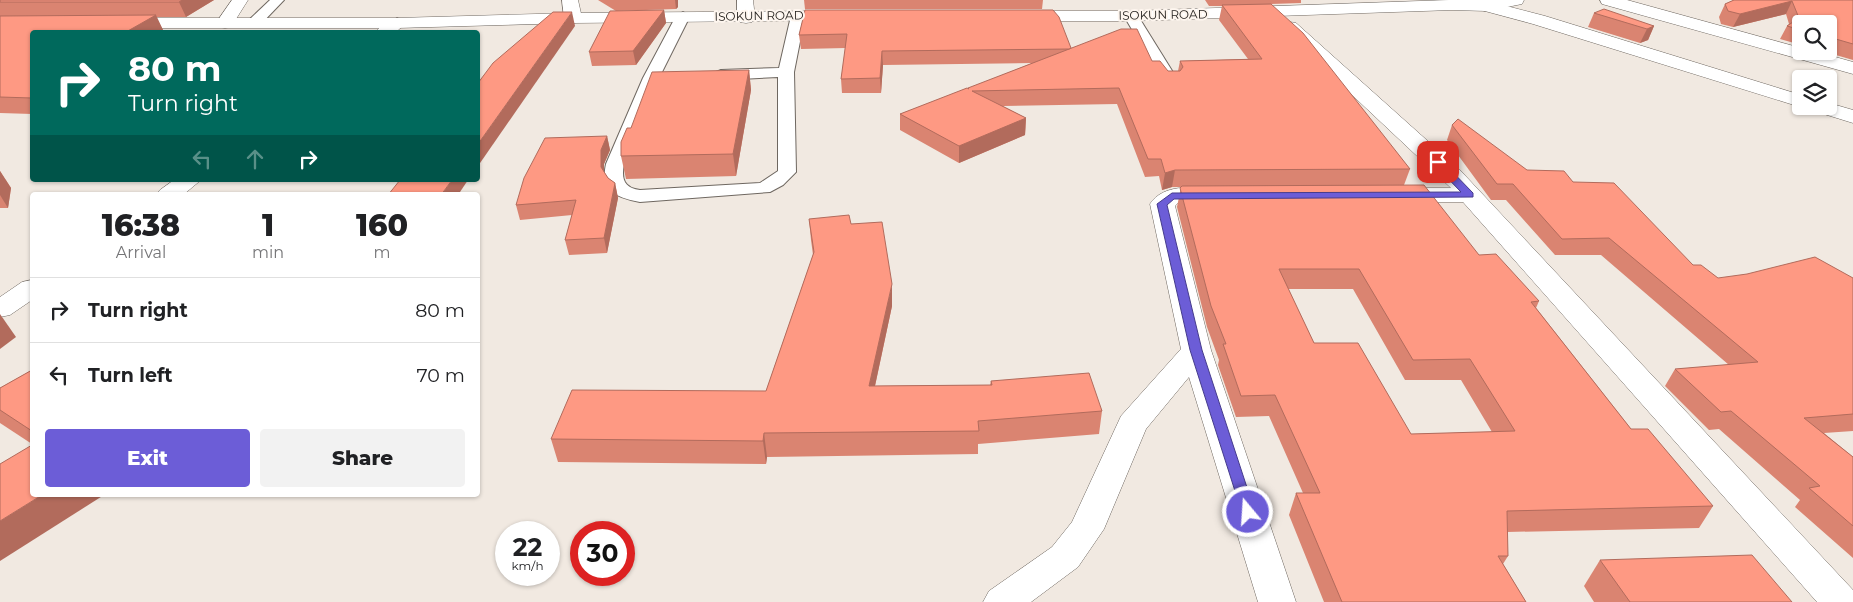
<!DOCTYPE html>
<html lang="en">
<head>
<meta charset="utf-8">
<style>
  :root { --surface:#fff; --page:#f2f2f2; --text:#202124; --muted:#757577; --line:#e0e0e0; --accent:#6c5dd7 }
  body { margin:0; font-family:Montserrat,sans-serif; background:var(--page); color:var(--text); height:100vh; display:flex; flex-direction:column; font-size:19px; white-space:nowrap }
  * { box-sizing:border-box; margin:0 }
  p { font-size:16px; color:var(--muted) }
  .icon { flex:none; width:28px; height:28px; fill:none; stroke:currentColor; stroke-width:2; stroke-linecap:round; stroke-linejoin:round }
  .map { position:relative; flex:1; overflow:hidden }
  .sheet { position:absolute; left:30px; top:192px; width:450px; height:305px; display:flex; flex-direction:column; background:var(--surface); border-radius:5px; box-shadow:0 1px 4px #0004 }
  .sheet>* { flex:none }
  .guide { position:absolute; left:30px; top:30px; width:450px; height:152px; border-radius:5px; box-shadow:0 1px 4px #0004; background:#00695c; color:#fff; overflow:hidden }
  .fabs { position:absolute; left:1792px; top:15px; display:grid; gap:10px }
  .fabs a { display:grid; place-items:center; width:45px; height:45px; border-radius:5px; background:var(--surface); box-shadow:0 1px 4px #0004; font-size:25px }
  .speed { position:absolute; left:495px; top:521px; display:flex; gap:10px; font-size:25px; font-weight:700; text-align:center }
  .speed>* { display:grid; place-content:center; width:65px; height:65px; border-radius:50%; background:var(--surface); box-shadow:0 1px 4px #0004; line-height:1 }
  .speed small { font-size:12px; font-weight:400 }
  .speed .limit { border:8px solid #d22; background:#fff; color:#111 }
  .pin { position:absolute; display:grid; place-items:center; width:42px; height:42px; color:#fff; margin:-21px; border-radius:10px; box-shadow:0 2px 8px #0006 }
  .me { position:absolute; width:55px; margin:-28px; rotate:342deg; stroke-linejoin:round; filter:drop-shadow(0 0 4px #0008) }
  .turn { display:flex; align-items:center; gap:18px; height:105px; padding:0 15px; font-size:22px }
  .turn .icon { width:65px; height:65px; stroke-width:2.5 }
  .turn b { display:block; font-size:35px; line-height:42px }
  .lanes { display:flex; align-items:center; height:48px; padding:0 15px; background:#0003; justify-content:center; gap:25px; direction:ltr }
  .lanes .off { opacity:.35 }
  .eta { display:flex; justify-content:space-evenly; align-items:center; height:85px; text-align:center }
  .eta b { font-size:30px; font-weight:800; line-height:35px }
  .button { display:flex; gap:10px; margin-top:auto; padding:10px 15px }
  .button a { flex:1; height:58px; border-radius:5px; background:var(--accent); color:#fff; font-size:20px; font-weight:800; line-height:58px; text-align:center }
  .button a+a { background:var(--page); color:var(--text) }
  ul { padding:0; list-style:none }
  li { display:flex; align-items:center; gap:15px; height:65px; padding:0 15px; border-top:1px solid var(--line) }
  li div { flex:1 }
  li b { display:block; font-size:19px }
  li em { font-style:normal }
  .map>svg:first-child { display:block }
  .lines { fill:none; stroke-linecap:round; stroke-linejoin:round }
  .lane-casing { stroke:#6e6760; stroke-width:2 }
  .street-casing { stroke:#6e6760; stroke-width:1 }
  .primary-casing { stroke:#6e6760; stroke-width:1 }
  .lane { fill:#fff; fill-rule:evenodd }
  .street { fill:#fff; fill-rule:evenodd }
  .primary { fill:#fff; fill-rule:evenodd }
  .wall { fill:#da8471; fill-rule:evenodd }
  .shaded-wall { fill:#b26b5c }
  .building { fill:#fe9983; stroke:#b26b5c; fill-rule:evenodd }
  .route { fill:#6c5dd7; stroke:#463c8c }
  .labels { text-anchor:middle; stroke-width:4; stroke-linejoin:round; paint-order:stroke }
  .far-street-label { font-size:12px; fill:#201d1a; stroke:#fef6ef }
</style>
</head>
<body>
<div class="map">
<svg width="1853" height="602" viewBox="0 0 1853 602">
  <rect width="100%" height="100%" fill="#f1e9e1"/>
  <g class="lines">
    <g class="lane-casing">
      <g id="lane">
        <polygon points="270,0 284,0 260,25 250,25 248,22 250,19"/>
        <path d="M683,12L690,16L659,78L624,164C621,179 624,188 640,190L760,183L778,171V77L721,80L716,78L713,75L716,72L721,70L779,68L791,16L798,12L805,16L794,72L796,172L783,185L770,192L640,202C617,198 600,191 606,164L643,78L676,16Z"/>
        <polygon points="1131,12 1138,16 1179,82 1176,85 1166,85 1163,82 1124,16"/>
      </g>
    </g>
    <g class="street-casing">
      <g id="street">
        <polygon points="232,0 248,0 231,27 225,28 219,27 216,23"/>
        <polygon points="562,0 578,0 582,18 579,22 573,23 567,22 564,18"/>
        <polygon points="737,0 753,0 755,18 752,22 746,23 740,22 737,18"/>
        <polygon points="1600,0 1627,0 1801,48 1801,51 1814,51 1853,62 1853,74 1602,4"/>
        <polygon points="1487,1 1545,16 1801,95 1801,106 1805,106 1794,105 1533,24 1481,10 1478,6 1481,2"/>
        <path d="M397,18L403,19L406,23L396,32H376C380,25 389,20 397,18Z"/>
        <polygon points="1290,22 1296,23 1459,169 1853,590 1853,602 1817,602 1463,202 1393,202 1385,200 1381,195 1385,190 1393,188 1451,188 1284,31 1281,27 1284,23"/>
        <polygon points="1829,103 1853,110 1853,123 1811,110 1808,106 1829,106"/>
        <polygon points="174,180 201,180 183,195 156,195 160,190"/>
        <path d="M1215,188L1223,190L1227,195L1223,200L1215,202L1178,203L1175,206L1211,350L1296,602H1258L1189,377L1146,429L1104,529L1078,567L1031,602H983L989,591L1052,547L1072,522L1121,416L1181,349L1150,204C1164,183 1192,188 1215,188Z"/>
        <polygon points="32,280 32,300 10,315 0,317 0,297 22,282"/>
      </g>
    </g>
    <g class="primary-casing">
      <g id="primary">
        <polygon points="1449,0 1524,0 1522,4 1487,11 1452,10 1131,21 1021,21 1015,20 1012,16 1015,12 1021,11 1131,11"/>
        <polygon points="841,11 847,12 850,16 847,20 573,23 397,28 121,28 115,27 112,23 115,19 121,18 397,18 573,13"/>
      </g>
    </g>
    <use href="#lane" class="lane"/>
    <use href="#street" class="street"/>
    <use href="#primary" class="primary"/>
  </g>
  <g class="wall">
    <polygon points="0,0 214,0 186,17 156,17 163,30 32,32 32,114 0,113"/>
    <polygon points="598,0 678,0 678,7 676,9 616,11"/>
    <polygon points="804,0 1043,0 1042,9 805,9"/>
    <path d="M1205,0H1301V3L1271,4L1410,169L1404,185L1479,255L1539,301L1536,308L1631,429L1713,506L1699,528L1507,532L1508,556L1503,564L1526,602H1324L1289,515L1296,493H1303L1269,416L1236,417L1218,365L1219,360L1207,327L1177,207L1181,187H1172L1162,190L1159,176L1145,177L1117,104L1003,106L1026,118L1025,135L959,163L900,130V114L968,89L1032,63L883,65L881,93H842L841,79L846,48L801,49L799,35L805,10L1071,48L1152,61L1168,71H1178L1180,61L1248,59L1219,20L1222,6H1209ZM1288,289H1353L1405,380H1461L1492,432L1411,434L1314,343Z"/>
    <polygon points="1734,0 1853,0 1853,60 1822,51 1829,51 1829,24 1801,24 1801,45 1780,39 1787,26 1789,24 1786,14 1733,27 1721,24 1719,17 1725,4"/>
    <polygon points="664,10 666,23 636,65 592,66 589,52"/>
    <polygon points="1594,13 1654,26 1648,40 1640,43 1588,27"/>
    <polygon points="749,70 751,90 736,176 626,179 621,156 631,128"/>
    <polygon points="1452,125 1527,170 1573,182 1693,265 1718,278 1853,278 1853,431 1824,433 1853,457 1853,558 1795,507 1800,500 1719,429 1709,430 1665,386 1675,369 1729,365 1601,255 1555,255 1506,200 1491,200 1447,140"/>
    <polygon points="607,136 610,150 604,164 604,172 608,178 615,183 618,198 607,253 569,255 565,240 572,215 520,220 516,205"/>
    <polygon points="0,171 11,188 8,208 0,208"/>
    <polygon points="809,219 851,224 892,306 875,386 990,385 991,381 1102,411 1099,434 978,444 978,454 767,457 766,464 558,462 551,439 766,391 813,255 811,240"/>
    <polygon points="32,370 32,444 0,423 0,388"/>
    <polygon points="1600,560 1792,602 1594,602 1584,586"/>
  </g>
  <g class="shaded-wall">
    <polygon points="182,0 214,0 186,17 179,2"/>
    <polygon points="675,0 678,0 678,7 676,9"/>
    <polygon points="1792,1 1786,14 1733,27 1740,14"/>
    <polygon points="664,10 666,23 636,65 633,51"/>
    <polygon points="572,12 575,26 478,166 478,144"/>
    <polygon points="156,15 163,30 159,32 126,32"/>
    <polygon points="1654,26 1648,40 1640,43 1647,29"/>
    <polygon points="882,51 883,65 881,93 880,78"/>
    <polygon points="749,70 751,90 736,176 733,154"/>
    <polygon points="1026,118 1025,135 959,163 959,146"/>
    <polygon points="607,136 610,150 604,164 604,181 601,167 601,150"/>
    <polygon points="1175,170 1172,187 1162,190 1165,173"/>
    <polygon points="0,171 11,188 8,208 0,195"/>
    <polygon points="452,180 468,180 458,195 441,195"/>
    <polygon points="615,183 618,198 607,253 604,238"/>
    <polygon points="892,284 892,306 870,409 869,386"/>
    <polygon points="0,314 16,337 0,349"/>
    <polygon points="764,433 767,457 766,464 763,441"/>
    <polygon points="42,495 104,495 0,561 0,521"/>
  </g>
  <g class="building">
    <polygon points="0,0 182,0 179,2 0,2"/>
    <polygon points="1734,0 1853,0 1853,44 1829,37 1829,24 1801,24 1801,30 1787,26 1799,18 1792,1 1740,14 1728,11 1725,4"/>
    <polygon points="1271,4 1303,33 1410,169 1175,170 1165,173 1161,159 1148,159 1119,88 972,91 1026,118 959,146 900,114 967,88 969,89 968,88 1121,29 1137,29 1152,61 1160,61 1168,71 1180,71 1183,67 1180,61 1262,59 1222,5"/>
    <polygon points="1604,9 1654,26 1647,29 1594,13"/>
    <polygon points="664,10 633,51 589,52 610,11"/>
    <polygon points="805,10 1053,10 1059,17 1071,48 1069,49 882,51 880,78 841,79 847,34 799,35"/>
    <polygon points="553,12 572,12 478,144 478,83 493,63"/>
    <polygon points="156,15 126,32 32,32 32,98 0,97 0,16"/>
    <polygon points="749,70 733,154 621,156 621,142 627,128 631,128 652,72"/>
    <polygon points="1458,119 1527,170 1564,171 1573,182 1614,183 1693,265 1701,265 1718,278 1747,274 1815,257 1853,278 1853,414 1804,418 1853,457 1853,526 1809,488 1820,486 1731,411 1721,412 1675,369 1758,362 1609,238 1562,239 1513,184 1497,184 1452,125"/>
    <polygon points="607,136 601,150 601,167 608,178 615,183 604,238 565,240 576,200 516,205 524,178 545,138"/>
    <polygon points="400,180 452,180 441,195 388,195"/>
    <path d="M1424,185L1479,255L1496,254L1539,301L1531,302L1631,429H1648L1713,506L1507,511L1508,556H1498L1526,602H1342L1296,493H1320L1275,395L1241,396L1223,344H1226L1211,306L1180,188L1182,186ZM1279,269H1359L1413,360L1470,359L1515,431L1411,434L1358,343H1314Z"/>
    <polygon points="849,215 851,224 882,222 892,284 869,386 992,385 991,381 1089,373 1102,411 978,421 979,431 764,433 763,441 551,439 572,390 766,391 814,252 809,219"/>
    <polygon points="32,370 32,431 0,410 0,388"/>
    <polygon points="32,445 32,495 42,495 0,521 0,464"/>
    <polygon points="1752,555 1792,602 1630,602 1600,560"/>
  </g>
  <polygon class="route" points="1438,159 1441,160 1473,193 1473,197 1174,199 1167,205 1202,350 1255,512 1253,516 1248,517 1243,516 1190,350 1157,204 1172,193 1461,192 1434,164 1433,162"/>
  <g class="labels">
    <g class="far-street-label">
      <text transform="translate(1163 15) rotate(-1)" y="4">ISOKUN ROAD</text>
      <text transform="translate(759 16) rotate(-1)" y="4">ISOKUN ROAD</text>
    </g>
  </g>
</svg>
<div class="fabs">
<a><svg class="icon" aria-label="search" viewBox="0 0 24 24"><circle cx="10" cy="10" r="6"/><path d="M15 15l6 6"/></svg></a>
<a><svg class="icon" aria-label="layers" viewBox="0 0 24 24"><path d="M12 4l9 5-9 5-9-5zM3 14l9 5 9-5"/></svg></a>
</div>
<div class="speed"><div>22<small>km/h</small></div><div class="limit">30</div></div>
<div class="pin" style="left:1438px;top:162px;background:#d93025"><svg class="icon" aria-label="arrive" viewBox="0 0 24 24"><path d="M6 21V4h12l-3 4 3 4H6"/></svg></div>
<svg class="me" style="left:1248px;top:512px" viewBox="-20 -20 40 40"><circle r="17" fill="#6c5dd7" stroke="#fff" stroke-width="3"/><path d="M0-11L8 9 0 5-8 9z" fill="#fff"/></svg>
<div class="guide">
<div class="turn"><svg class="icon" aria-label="right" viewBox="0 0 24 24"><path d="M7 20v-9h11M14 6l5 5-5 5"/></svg><div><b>80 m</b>Turn right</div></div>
<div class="lanes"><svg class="icon off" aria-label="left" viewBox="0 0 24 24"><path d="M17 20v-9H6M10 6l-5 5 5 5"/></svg><svg class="icon off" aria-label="ahead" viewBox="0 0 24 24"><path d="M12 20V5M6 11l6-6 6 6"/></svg><svg class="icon" aria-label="right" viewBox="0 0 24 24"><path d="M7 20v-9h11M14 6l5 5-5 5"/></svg></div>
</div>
<section class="sheet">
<div class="eta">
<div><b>16:38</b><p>Arrival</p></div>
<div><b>1</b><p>min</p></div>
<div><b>160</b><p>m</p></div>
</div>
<ul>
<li><svg class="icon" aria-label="right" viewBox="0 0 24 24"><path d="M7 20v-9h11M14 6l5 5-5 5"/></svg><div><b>Turn right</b></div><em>80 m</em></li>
<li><svg class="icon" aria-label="left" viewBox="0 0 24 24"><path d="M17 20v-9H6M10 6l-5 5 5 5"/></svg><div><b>Turn left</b></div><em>70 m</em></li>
</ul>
<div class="button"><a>Exit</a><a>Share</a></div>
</section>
</div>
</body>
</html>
